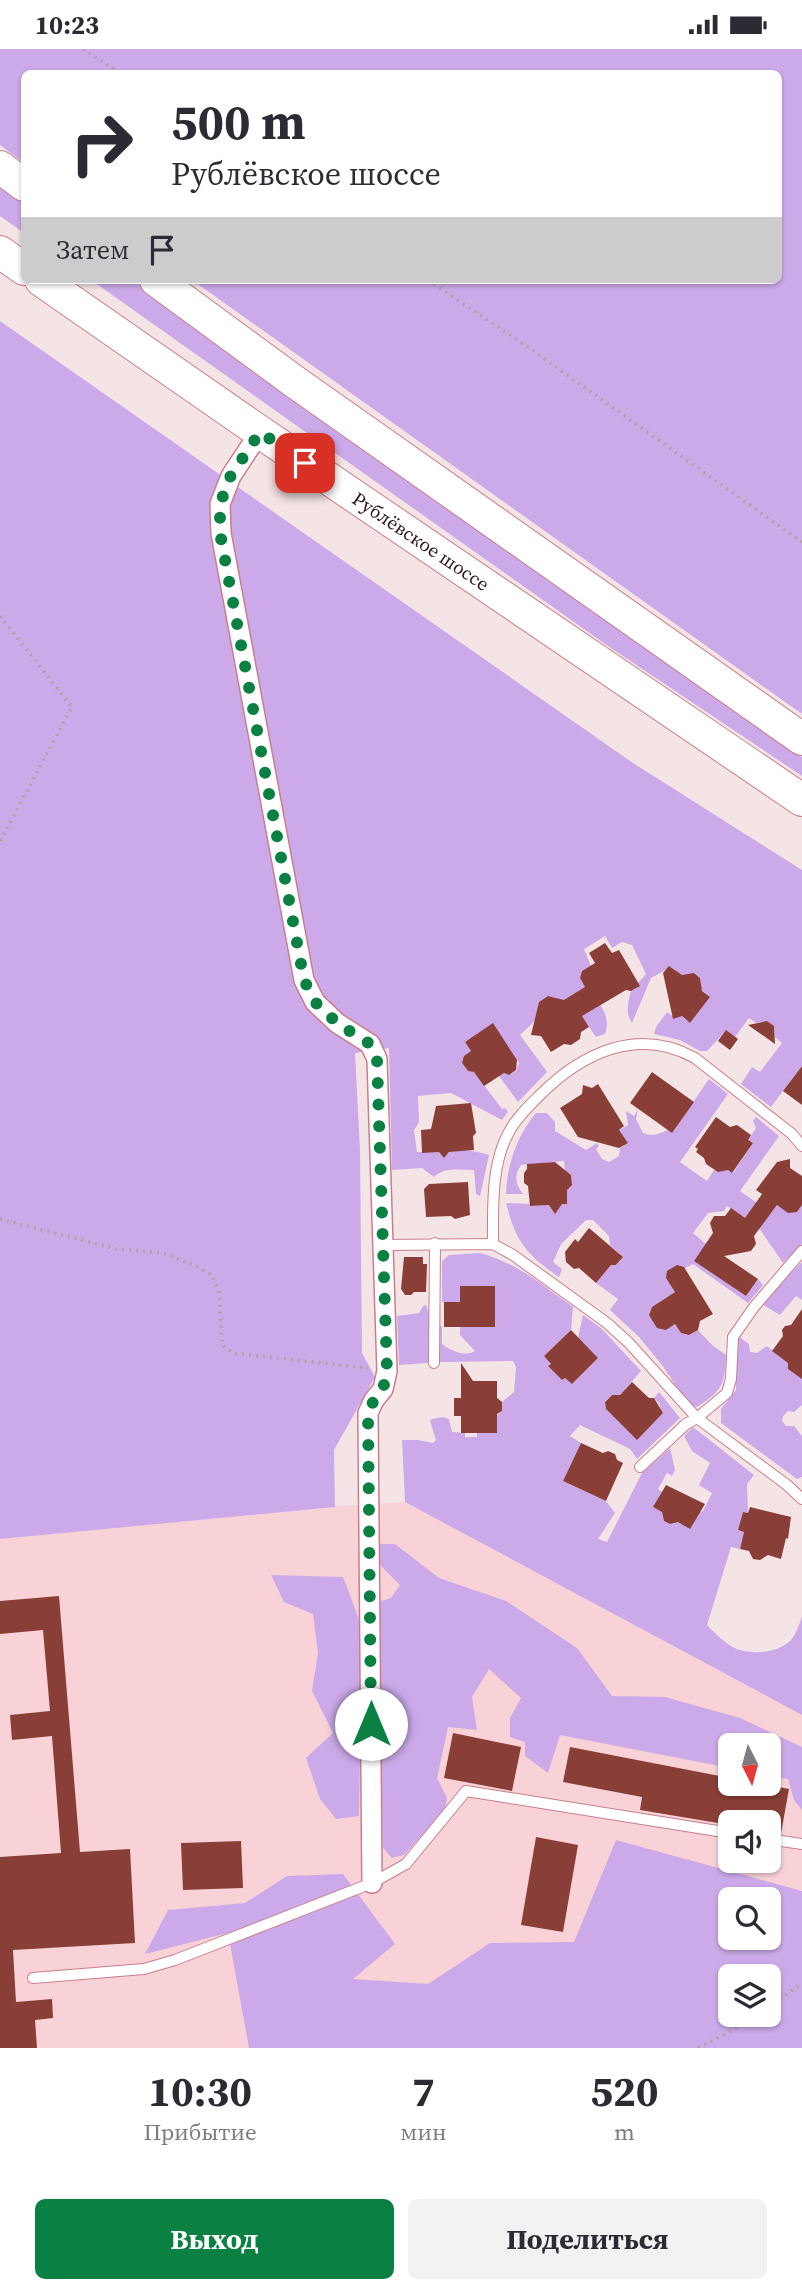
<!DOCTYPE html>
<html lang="ru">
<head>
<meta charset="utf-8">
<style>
  :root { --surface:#fff; --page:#f2f2f3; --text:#2b2b33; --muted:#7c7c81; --accent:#0b8043 }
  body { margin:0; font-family:"Source Serif 4",serif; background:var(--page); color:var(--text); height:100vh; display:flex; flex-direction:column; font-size:26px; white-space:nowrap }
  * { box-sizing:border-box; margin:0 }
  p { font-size:23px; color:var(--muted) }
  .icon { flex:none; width:38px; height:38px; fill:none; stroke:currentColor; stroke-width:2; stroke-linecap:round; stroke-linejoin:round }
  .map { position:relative; height:1999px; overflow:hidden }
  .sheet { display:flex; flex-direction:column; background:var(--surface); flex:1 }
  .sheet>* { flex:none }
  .guide { position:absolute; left:21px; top:21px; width:761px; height:214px; border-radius:10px; box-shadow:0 2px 5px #0004; background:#fff; color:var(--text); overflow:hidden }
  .needle { width:46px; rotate:174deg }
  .fabs { position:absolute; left:718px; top:1684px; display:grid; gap:14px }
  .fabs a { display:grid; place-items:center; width:63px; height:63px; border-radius:10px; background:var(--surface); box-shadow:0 2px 5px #0004; font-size:35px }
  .pin { position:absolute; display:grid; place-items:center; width:60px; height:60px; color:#fff; margin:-30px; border-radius:14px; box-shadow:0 4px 10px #0006 }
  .me { position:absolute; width:77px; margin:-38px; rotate:0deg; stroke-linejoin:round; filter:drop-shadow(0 0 5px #0008) }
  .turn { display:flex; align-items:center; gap:24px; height:147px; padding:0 35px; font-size:32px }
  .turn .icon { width:91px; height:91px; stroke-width:2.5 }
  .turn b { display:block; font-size:49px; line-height:60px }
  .then { display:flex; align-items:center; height:66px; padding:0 35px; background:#0003; gap:14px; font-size:26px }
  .eta { display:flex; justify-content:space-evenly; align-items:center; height:119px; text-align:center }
  .eta b { font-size:42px; font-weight:700; line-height:49px }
  .cta { display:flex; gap:14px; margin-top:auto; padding:14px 35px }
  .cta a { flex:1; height:80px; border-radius:10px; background:var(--accent); color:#fff; font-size:28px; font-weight:700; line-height:80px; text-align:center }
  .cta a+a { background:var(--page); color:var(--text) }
  .status { display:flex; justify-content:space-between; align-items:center; height:49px; padding:0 35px; background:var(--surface); direction:ltr }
  .status svg { height:19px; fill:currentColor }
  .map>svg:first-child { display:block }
  .built { fill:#f8d2d7; fill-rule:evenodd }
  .green { fill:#ccaaea; fill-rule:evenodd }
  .building { fill:#893f37 }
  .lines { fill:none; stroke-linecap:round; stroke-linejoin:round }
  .lane-casing { stroke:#ca7e8b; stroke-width:12 }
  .street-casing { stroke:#ca7e8b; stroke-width:22 }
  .primary-casing { stroke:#ca7e8b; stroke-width:34 }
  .path { stroke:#b5a0a4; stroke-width:3.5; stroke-dasharray:2 5; stroke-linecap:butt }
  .lane { stroke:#fff; stroke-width:10 }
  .street { stroke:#fff; stroke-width:19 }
  .primary { stroke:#fff; stroke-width:32 }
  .route { stroke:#0b8043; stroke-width:12; stroke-dasharray:0 21.6 }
  .labels { text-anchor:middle; stroke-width:7; stroke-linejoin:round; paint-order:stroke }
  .street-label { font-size:19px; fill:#31141a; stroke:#fff }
</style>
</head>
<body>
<div class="status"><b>10:23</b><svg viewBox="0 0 49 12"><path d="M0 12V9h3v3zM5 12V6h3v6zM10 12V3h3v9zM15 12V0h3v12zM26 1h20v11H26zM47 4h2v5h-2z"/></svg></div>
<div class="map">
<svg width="802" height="1999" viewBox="0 0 802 1999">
  <rect width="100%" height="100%" fill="#f5e4e6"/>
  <path class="built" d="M405,1453L802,1666V1907L730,1927L595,1999H0V1477ZM730,1696H768V1734H730ZM730,1773H768V1811H730ZM730,1850H768V1888H730Z"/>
  <g class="green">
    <polygon points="0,0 802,0 802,665 192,231 779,231 779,24 24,24 24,114 0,96"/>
    <polygon points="0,137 24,154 24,184 0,167"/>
    <polygon points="91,231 133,231 802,708 802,727 605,595"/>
    <path d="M0,272L633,714L802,821V1017L771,1058L741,1035L752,1018L760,1023L782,994L775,988L774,977L767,972L756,974L749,969L735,988L726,982L707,1002H700L680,991L654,985L656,978L667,963L676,969L680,966L690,974L710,948L699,939L701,936L700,929L694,924L685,929L671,918L651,929L632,974C625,964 628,954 631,942L637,939L638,934L646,925L632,896L622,893L612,899L605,887L584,900L591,917L582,922L580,929C590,946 614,962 605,985L596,988L569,949L561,953L557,949L548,947L539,953L537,963L539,968L520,986L547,1023L518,1053L499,1027L504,1024L509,1026L516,1022L519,1014L493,975L465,993L471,1002L462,1014L468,1022L474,1023L502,1060L505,1059L508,1063L502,1071L451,1044L418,1047L419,1073L414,1081L417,1103H439L442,1106C457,1099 474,1101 489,1106L480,1147L476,1145L474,1121C460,1121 444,1118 434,1128L422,1119L392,1121L389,999L355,1004L360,1101L362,1304L375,1328L334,1401L335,1458L0,1490Z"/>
    <path d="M709,1030L728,1045L680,1113L707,1132L714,1121L723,1122L725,1119L733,1124L753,1094L748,1091L756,1079L753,1072L756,1068L779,1087L740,1142L771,1164L777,1156L797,1163L802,1156V1195L783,1214L759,1179L727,1157L724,1162L708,1164L693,1184L706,1195L695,1212L746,1247L758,1230L763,1236L748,1254L693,1215L667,1229L675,1243L652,1258L649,1266L666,1281L675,1275L681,1284L689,1286L698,1281L712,1296L726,1306C725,1336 722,1342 697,1358L690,1355L682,1346L662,1316L639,1288L610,1261L618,1250L596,1234L611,1216H616L621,1211L620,1205L610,1196L609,1187L593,1171H586L561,1195L553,1213L562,1220L559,1228C526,1205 516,1193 506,1154L529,1155L532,1157L567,1154V1141L572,1135L571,1126L565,1122L564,1112L521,1116C514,1127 515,1135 523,1145H506C507,1115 517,1087 536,1064H547L555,1073V1082L586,1101L597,1094L599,1097L596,1100L602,1110L609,1113L619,1107L620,1099L627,1094L621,1084L616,1083L628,1076L626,1062L634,1067L638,1060L636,1070L643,1084C652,1088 658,1085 668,1081L672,1084Z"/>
    <path d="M480,1204C519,1215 541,1235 573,1258L571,1281L544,1307L551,1315L549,1318L562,1331L565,1329L572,1335L598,1309L578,1289L583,1266L601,1279L641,1322L620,1346H612L605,1352L606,1360L637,1390L663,1364L660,1360V1355L654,1349L659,1343L680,1369L637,1410L630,1400L580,1376L570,1387L581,1394L563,1432L606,1452L615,1464L598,1490L607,1493L642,1424L670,1399L675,1421L672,1427L667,1424L658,1440L662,1443L654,1458L662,1463L664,1472L670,1475L703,1462L712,1444L699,1436L710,1414L692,1402L684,1387L693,1378L754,1426L747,1435L748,1464L743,1463L738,1481L744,1483L740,1500L731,1498L707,1576C716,1585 725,1595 737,1600C753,1606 777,1604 790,1592C796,1586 799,1576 802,1567V1666L405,1453L402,1391H418L433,1394L436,1391L430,1372L432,1370L442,1368L449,1370L452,1383L465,1384V1388H477V1384L502,1362V1353L514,1343L516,1318L513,1312L442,1313L399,1316L397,1267L419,1264L423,1257L426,1256L430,1267L442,1278V1295C451,1302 465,1308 475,1302L460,1286V1278L495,1277V1238L461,1237L460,1253H442V1212L449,1206Z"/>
    <polygon points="802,1213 802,1251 796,1247 780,1266 760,1254"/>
    <polygon points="739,1288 749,1295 750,1303 757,1304 767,1297 788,1314 788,1320 802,1320 802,1356 794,1363 788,1362 783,1367 782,1372 786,1377 794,1377 802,1387 802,1428 797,1430 721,1374 721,1360 736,1341 736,1308"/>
    <polygon points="379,1495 395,1495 439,1529 506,1552 577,1599 612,1647 665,1648 740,1669 802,1698 802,1761 794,1751 788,1730 768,1727 768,1696 730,1696 730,1719 560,1686 548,1724 525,1707 525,1693 510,1688 510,1669 521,1649 489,1620 472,1648 477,1681 448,1678 437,1729 447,1749 445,1761 404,1806 392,1809 383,1799 378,1553 391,1549 400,1536 378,1514"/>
    <polygon points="271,1526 343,1528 362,1578 359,1767 336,1770 320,1750 306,1709 333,1684 312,1642 318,1604 313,1565 284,1553"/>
    <path d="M616,1791L802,1842V1999H249L228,1884L145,1905L168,1861L245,1854L287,1827L343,1825L395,1895L353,1930L428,1935L490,1894L574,1893ZM730,1850H768V1888H730ZM730,1927H768V1965H730Z"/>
  </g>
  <g class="building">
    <polygon points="605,894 612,904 619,901 640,937 631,942 626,941 582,967 589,978 581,983 580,990 571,996 564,995 551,1003 541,987 531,986 539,953 548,947 564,951 585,938 580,929 582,922 595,914 589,904"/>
    <polygon points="669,917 682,926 694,924 700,929 702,942 710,948 690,974 682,967 673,970 663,924"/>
    <polygon points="767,972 774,977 775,995 748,976"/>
    <polygon points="493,974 517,1011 516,1021 509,1026 504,1024 484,1037 474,1023 468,1022 462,1014 464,1007 471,1002 465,993"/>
    <polygon points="726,981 738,990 730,1001 718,992"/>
    <polygon points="802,1017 802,1056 783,1042"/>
    <polygon points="652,1023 694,1053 672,1084 630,1054"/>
    <polygon points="598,1035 624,1077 619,1081 628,1094 619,1099 578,1088 560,1059 582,1045 583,1036 592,1039"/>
    <polygon points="471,1054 476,1084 473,1087 474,1101 449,1103 444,1109 439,1103 422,1104 421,1081 431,1080 436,1057"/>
    <polygon points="716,1068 730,1078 737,1076 751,1086 748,1091 753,1094 732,1124 728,1121 718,1123 706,1115 704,1109 696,1103 698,1100 695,1098"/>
    <polygon points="790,1110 790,1119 802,1127 802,1156 797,1163 788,1164 777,1156 754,1187 756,1195 751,1202 724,1207 758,1230 746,1247 694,1212 713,1184 710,1174 714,1167 725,1167 731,1159 745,1169 762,1145 756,1141 777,1113"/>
    <polygon points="555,1113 571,1126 572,1136 567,1141 567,1155 562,1155 555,1165 549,1156 530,1157 528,1137 524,1134 524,1124 527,1120 527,1115"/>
    <polygon points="468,1133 470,1166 455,1170 451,1167 426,1168 424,1140 429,1135"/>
    <polygon points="589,1179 623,1208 616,1216 611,1216 596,1234 579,1219 574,1220 566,1213 565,1203 575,1190 578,1193"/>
    <polygon points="404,1208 423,1208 423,1215 427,1215 426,1243 414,1243 411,1246 405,1246 401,1240"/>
    <polygon points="677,1216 684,1218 713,1265 700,1272 698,1281 689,1286 681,1284 675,1275 666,1281 657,1279 649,1266 652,1258 675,1243 666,1229 667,1222"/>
    <polygon points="460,1237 495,1237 495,1278 444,1278 444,1253 460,1253"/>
    <polygon points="802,1260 802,1330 788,1320 788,1314 772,1302 783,1287 782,1281 785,1277 791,1276"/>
    <polygon points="571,1281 598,1309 572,1335 565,1329 562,1331 548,1317 551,1315 544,1307"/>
    <polygon points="461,1314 473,1332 497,1332 497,1349 502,1353 502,1362 497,1365 497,1384 461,1384 461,1367 454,1367 454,1349 461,1349"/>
    <polygon points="632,1333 649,1349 654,1349 663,1364 637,1391 606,1360 605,1353 612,1346 620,1346"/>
    <polygon points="581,1394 603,1404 608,1402 615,1405 617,1411 623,1414 606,1452 563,1432"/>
    <polygon points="666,1436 705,1455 690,1480 678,1473 670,1475 664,1472 662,1463 653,1458"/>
    <polygon points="750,1458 791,1468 788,1490 786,1489 781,1510 768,1506 760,1511 753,1510 749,1502 740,1500 744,1483 738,1481 743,1463 748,1464"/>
    <polygon points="59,1547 80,1803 130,1800 135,1894 13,1901 16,1953 52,1950 53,1969 35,1971 37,1999 0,1999 0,1808 61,1804 52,1687 12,1691 10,1666 50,1662 43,1581 0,1585 0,1552"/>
    <polygon points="453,1684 521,1698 512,1742 444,1729"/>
    <polygon points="570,1698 730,1729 730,1734 758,1734 789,1740 781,1784 768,1783 768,1773 730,1773 730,1776 640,1761 642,1748 563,1733"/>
    <polygon points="536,1788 578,1796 563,1883 521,1876"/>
    <polygon points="241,1792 243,1839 183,1841 181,1794"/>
    <polygon points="768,1798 778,1799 775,1812 768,1811"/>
  </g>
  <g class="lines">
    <g class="lane-casing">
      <g id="lane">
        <path d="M493,1195C493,1159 491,1115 509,1083C516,1069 529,1057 540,1046C582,1004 638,977 695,1009L792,1085L802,1097"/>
        <polyline points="383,1196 493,1195 513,1206 607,1274 629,1294 697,1369 787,1436 802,1450"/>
        <polyline points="434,1314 435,1194"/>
        <polyline points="640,1418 686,1375 697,1369 727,1344 731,1330 733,1288 754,1258 802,1202"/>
        <polyline points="768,1790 802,1795"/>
        <polyline points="33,1929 144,1920 175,1911 372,1834 406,1815 466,1742 730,1784"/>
      </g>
    </g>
    <g class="street-casing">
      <polyline id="street" points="260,383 231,427 220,455 221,484 304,931 315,953 337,974 370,995 377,1010 387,1322 383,1340 374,1351 368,1364 372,1834"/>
    </g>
    <g class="primary-casing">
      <g id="primary">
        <polyline points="0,118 24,136"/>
        <polyline points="0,203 24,220"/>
        <polyline points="41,231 260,383 802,751"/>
        <polyline points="156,231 295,333 802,690"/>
      </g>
    </g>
    <g class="path">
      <polyline points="83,0 120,24"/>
      <polyline points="428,231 522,294 802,493"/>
      <polyline points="0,567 72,658 0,792"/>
      <polyline points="0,1170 116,1200 163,1204 196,1217 212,1226 219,1243 222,1296 233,1304 368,1319"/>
      <polyline points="768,1958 802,1935"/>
      <polyline points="698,1999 733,1981 757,1965"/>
    </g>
    <use href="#lane" class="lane"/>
    <use href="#street" class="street"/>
    <use href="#primary" class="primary"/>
  </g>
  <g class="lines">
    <polyline class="route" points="305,414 260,383 230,428 220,455 220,484 304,931 315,953 337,974 370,995 377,1010 387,1322 383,1340 374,1351 368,1364 371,1675"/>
  </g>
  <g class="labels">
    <g class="street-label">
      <text transform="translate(421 492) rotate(34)" y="7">Рублёвское шоссе</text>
    </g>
  </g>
</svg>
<div class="fabs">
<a><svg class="needle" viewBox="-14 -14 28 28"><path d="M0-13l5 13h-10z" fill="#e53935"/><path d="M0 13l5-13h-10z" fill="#7c7c81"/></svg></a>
<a><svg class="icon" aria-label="sound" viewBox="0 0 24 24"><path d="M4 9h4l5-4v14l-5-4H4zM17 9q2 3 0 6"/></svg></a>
<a><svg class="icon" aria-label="search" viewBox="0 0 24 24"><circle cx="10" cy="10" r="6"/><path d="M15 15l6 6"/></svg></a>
<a><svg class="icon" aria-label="layers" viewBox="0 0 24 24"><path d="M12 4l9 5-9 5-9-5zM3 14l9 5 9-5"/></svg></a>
</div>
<div class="pin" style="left:305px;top:414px;background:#d93025"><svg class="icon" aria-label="arrive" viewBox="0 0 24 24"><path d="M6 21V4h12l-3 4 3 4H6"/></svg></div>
<svg class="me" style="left:371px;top:1675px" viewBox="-20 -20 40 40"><circle r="19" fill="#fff"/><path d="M0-13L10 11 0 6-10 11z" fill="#0b8043"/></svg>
<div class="guide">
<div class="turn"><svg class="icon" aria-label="right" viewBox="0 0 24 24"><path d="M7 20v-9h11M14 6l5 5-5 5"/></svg><div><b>500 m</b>Рублёвское шоссе</div></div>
<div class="then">Затем<svg class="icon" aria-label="arrive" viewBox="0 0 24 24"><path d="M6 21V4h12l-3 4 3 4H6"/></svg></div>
</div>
</div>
<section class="sheet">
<div class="eta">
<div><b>10:30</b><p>Прибытие</p></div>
<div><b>7</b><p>мин</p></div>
<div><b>520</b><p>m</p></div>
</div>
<div class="cta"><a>Выход</a><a>Поделиться</a></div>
</section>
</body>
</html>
